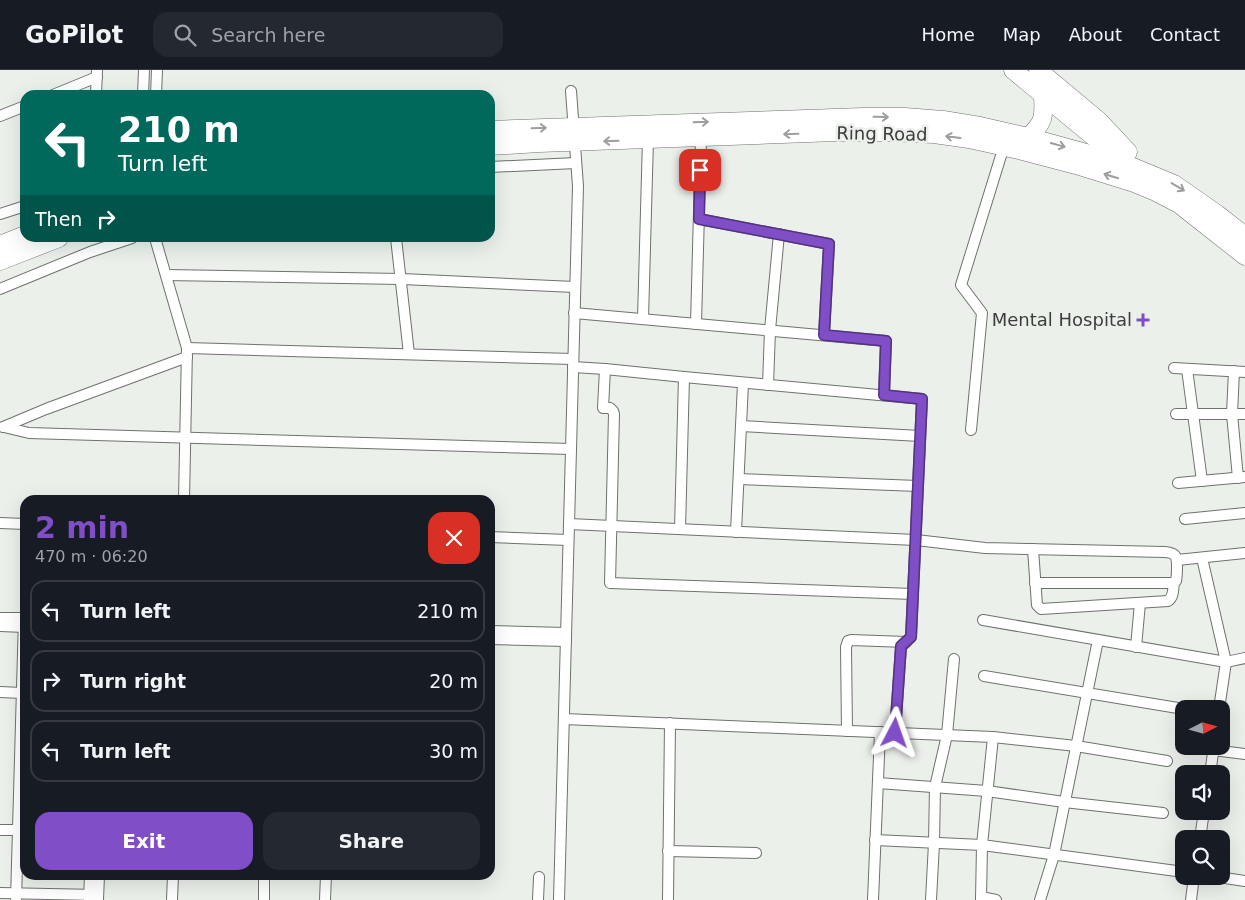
<!DOCTYPE html>
<html lang="en">
<head>
<meta charset="utf-8">
<style>
  :root { --surface:#171b24; --page:#242831; --text:#f1f3f6; --muted:#9ea1a6; --line:#363941; --accent:#804ec6 }
  body { margin:0; font-family:"DejaVu Sans",sans-serif; background:var(--page); color:var(--text); height:100vh; display:flex; flex-direction:column; font-size:19px; white-space:nowrap }
  * { box-sizing:border-box; margin:0 }
  p { font-size:16px; color:var(--muted) }
  .icon { flex:none; width:28px; height:28px; fill:none; stroke:currentColor; stroke-width:2; stroke-linecap:round; stroke-linejoin:round }
  .map { position:relative; flex:1; overflow:hidden }
  .details { position:absolute; left:20px; top:425px; width:475px; height:385px; display:flex; flex-direction:column; background:var(--surface); border-radius:15px; box-shadow:0 5px 20px #0002 }
  .details>* { flex:none }
  .top-card { position:absolute; left:20px; top:20px; width:475px; height:152px; border-radius:15px; box-shadow:0 5px 20px #0002; background:#00695c; color:#fff; overflow:hidden }
  .needle { width:32px; rotate:84deg }
  .tools { position:absolute; left:1175px; top:630px; display:grid; gap:10px }
  .tools a { display:grid; place-items:center; width:55px; height:55px; border-radius:10px; background:var(--surface); box-shadow:0 5px 20px #0002; font-size:25px }
  .pin { position:absolute; display:grid; place-items:center; width:42px; height:42px; color:#fff; margin:-21px; border-radius:10px; box-shadow:0 2px 8px #0006 }
  .me { position:absolute; width:55px; margin:-28px; rotate:4deg; stroke-linejoin:round; filter:drop-shadow(0 0 4px #0008) }
  .turn { display:flex; align-items:center; gap:18px; height:105px; padding:0 15px; font-size:22px }
  .turn .icon { width:65px; height:65px; stroke-width:2.5 }
  .turn b { display:block; font-size:35px; line-height:42px }
  .then { display:flex; align-items:center; height:48px; padding:0 15px; background:#0003; gap:10px; font-size:19px }
  .round { display:grid; place-items:center; flex:none; width:52px; height:52px; border-radius:15px; background:var(--page) }
  .summary { display:flex; align-items:center; justify-content:space-between; height:85px; padding:0 15px }
  h1 { font-size:30px; font-weight:700; line-height:38px; color:var(--accent) }
  .primary-button { display:flex; gap:10px; margin-top:auto; padding:10px 15px }
  .primary-button a { flex:1; height:58px; border-radius:15px; background:var(--accent); color:#fff; font-size:20px; font-weight:700; line-height:58px; text-align:center }
  .primary-button a+a { background:var(--page); color:var(--text) }
  ul { padding:0; list-style:none }
  li { display:flex; align-items:center; gap:15px; height:62px; margin:0 10px 8px; padding:0 5px; border:2px solid var(--line); border-radius:15px }
  li div { flex:1 }
  li b { display:block; font-size:19px }
  li em { font-style:normal }
  header { display:flex; align-items:center; gap:30px; box-sizing:border-box; height:70px; padding:0 25px; background:var(--surface); border-bottom:1px solid var(--line) }
  header strong { font-size:24px }
  nav { display:flex; gap:28px; margin-inline-start:auto; font-size:18px }
  .search { width:350px; height:45px; background:var(--page); display:flex; align-items:center; gap:12px; box-sizing:border-box; padding:0 18px; border-radius:15px; color:var(--muted); font-size:19px }
  .map>svg:first-child { display:block }
  .lines { fill:none; stroke-linecap:round; stroke-linejoin:round }
  .minor-casing { stroke:#6e726d; stroke-width:12 }
  .trunk-casing { stroke:#6e726d; stroke-width:19 }
  .minor { stroke:#fff; stroke-width:10 }
  .trunk { stroke:#fff; stroke-width:18 }
  .oneway { stroke:#9e9e9e }
  .route-casing { stroke:#533381; stroke-width:12 }
  .route { stroke:#804ec6; stroke-width:9 }
  .poi-dot { fill:#804ec6; stroke:#ecf0eb; stroke-width:2 }
  .labels { text-anchor:middle; stroke-width:5; stroke-linejoin:round; paint-order:stroke }
  .street-label { font-size:18px; fill:#3c3e3c; stroke:#ecf0eb }
  .poi-label { font-size:18px; fill:#3c3e3c; stroke:#ecf0eb; text-anchor:end }
</style>
</head>
<body>
<header>
<strong>GoPilot</strong>
<div class="search"><svg class="icon" aria-label="search" viewBox="0 0 24 24"><circle cx="10" cy="10" r="6"/><path d="M15 15l6 6"/></svg>Search here</div>
<nav><a>Home</a><a>Map</a><a>About</a><a>Contact</a></nav>
</header>
<div class="map">
<svg width="1245" height="830" viewBox="0 0 1245 830">
  <rect width="100%" height="100%" fill="#ecf0eb"/>
  <g class="lines">
    <g class="minor-casing">
      <g id="minor">
        <polyline points="53,25 97,7"/>
        <polyline points="96,25 97,0"/>
        <polyline points="143,25 144,0"/>
        <polyline points="156,25 157,0"/>
        <polyline points="0,46 25,36"/>
        <polyline points="490,97 576,93"/>
        <polyline points="0,144 25,136"/>
        <polyline points="699,149 829,174 824,265"/>
        <polyline points="155,168 187,278 184,430"/>
        <polyline points="396,168 409,284"/>
        <polyline points="166,205 402,209 575,217"/>
        <polyline points="0,219 90,182 132,168"/>
        <polyline points="574,243 886,271 884,325"/>
        <polyline points="643,249 648,69"/>
        <polyline points="696,254 701,68"/>
        <polyline points="187,278 573,289"/>
        <polyline points="573,297 605,299 684,307 922,329 911,567 901,577 895,663"/>
        <polyline points="1174,298 1245,302"/>
        <polyline points="605,299 603,338 610,338 613,341 614,344 610,513 913,524"/>
        <polyline points="1187,299 1202,411"/>
        <polyline points="1234,301 1232,344 1238,408"/>
        <polyline points="768,315 770,260 779,164"/>
        <polyline points="1176,344 1245,344"/>
        <polyline points="741,356 920,366"/>
        <polyline points="3,357 46,339 187,287"/>
        <polyline points="4,357 29,363 571,379"/>
        <polyline points="971,360 982,243 961,215 1004,76"/>
        <polyline points="739,409 918,416"/>
        <polyline points="1178,413 1245,407"/>
        <polyline points="1185,449 1245,443"/>
        <polyline points="0,453 25,454"/>
        <path d="M569,454L916,470L985,478L1165,482C1176,483 1177,486 1177,497C1177,502 1177,506 1176,511L1173,513H1035"/>
        <polyline points="680,459 684,307"/>
        <polyline points="736,462 743,313"/>
        <polyline points="490,467 568,470"/>
        <path d="M1033,479L1037,535L1041,539L1168,531C1174,527 1173,519 1174,512"/>
        <polyline points="1202,488 1226,592 1219,639"/>
        <polyline points="1177,490 1245,483"/>
        <polyline points="0,548 25,548"/>
        <polyline points="983,550 1226,592 1245,588"/>
        <polyline points="0,556 25,557"/>
        <polyline points="490,561 566,563"/>
        <polyline points="490,569 566,571"/>
        <polyline points="1136,577 1140,533"/>
        <polyline points="984,606 1184,639"/>
        <polyline points="0,622 22,623"/>
        <polyline points="564,649 993,667 982,775 1184,802"/>
        <polyline points="847,661 846,577 848,571 851,570 906,572"/>
        <polyline points="993,667 1076,676 1167,691"/>
        <polyline points="1213,680 1245,684"/>
        <polyline points="1210,704 1214,676"/>
        <polyline points="878,713 987,721 1064,732 1163,743"/>
        <polyline points="0,760 18,760"/>
        <polyline points="1200,769 1204,741"/>
        <polyline points="875,770 982,775 981,830"/>
        <polyline points="668,781 756,783"/>
        <polyline points="1212,806 1245,811"/>
        <polyline points="0,823 98,825"/>
        <polyline points="981,827 996,830"/>
        <polyline points="16,830 24,548"/>
        <polyline points="89,830 90,805"/>
        <polyline points="98,830 99,805"/>
        <polyline points="172,830 173,805"/>
        <polyline points="264,830 264,805"/>
        <polyline points="325,830 326,805"/>
        <polyline points="538,830 539,807"/>
        <polyline points="559,830 578,116 571,21"/>
        <polyline points="668,830 670,653"/>
        <polyline points="873,830 880,662"/>
        <polyline points="931,830 934,773 935,717 947,665 954,589"/>
        <polyline points="1040,830 1054,785 1098,570"/>
        <polyline points="1191,830 1194,806"/>
      </g>
    </g>
    <g class="trunk-casing">
      <g id="trunk">
        <polyline points="1013,0 1089,63 1124,90"/>
        <polyline points="1038,0 1099,51 1128,82"/>
        <polyline points="490,60 863,47 905,47 943,50 980,56 1028,67 1118,92 1133,97 1174,114 1217,144 1245,166"/>
        <path d="M1028,67C1045,52 1044,46 1043,25"/>
        <polyline points="490,76 539,73 836,62 890,62 934,64 969,69 1019,80 1076,95 1134,113 1156,122 1179,134 1245,186"/>
        <polyline points="0,175 25,165"/>
        <polyline points="0,191 59,168"/>
      </g>
    </g>
    <use href="#minor" class="minor"/>
    <use href="#trunk" class="trunk"/>
  </g>
  <defs><path id="oneway-shaft" d="M-6 0H5M1.5-3L5.5 0L1.5 3" fill="none" stroke-width="1.6" stroke-linecap="round" stroke-linejoin="round" transform="scale(1.25)"/></defs>
  <g class="oneway">
    <use href="#oneway-shaft" transform="translate(881 47) rotate(1)"/>
    <use href="#oneway-shaft" transform="translate(701 52) rotate(-2)"/>
    <use href="#oneway-shaft" transform="translate(539 58) rotate(-2)"/>
    <use href="#oneway-shaft" transform="translate(791 64) rotate(178)"/>
    <use href="#oneway-shaft" transform="translate(953 67) rotate(-173)"/>
    <use href="#oneway-shaft" transform="translate(611 71) rotate(178)"/>
    <use href="#oneway-shaft" transform="translate(1058 75) rotate(15)"/>
    <use href="#oneway-shaft" transform="translate(1111 106) rotate(-163)"/>
    <use href="#oneway-shaft" transform="translate(1178 117) rotate(31)"/>
  </g>
  <g class="lines">
    <g class="route-casing">
      <polyline id="route" points="700,100 699,149 829,174 824,265 886,271 884,325 922,329 911,567 901,576 895,663"/>
    </g>
    <use href="#route" class="route"/>
  </g>
  <path class="poi-dot" d="M1140.5 242.5h5v5h5v5h-5v5h-5v-5h-5v-5h5z"/>
  <g class="labels">
    <g class="street-label">
      <text transform="translate(882 64) rotate(1)" y="6">Ring Road</text>
    </g>
    <g class="poi-label">
      <text x="1132" y="256">Mental Hospital</text>
    </g>
  </g>
</svg>
<div class="tools">
<a><svg class="needle" viewBox="-14 -14 28 28"><path d="M0-13l5 13h-10z" fill="#e53935"/><path d="M0 13l5-13h-10z" fill="#9ea1a6"/></svg></a>
<a><svg class="icon" aria-label="sound" viewBox="0 0 24 24"><path d="M4 9h4l5-4v14l-5-4H4zM17 9q2 3 0 6"/></svg></a>
<a><svg class="icon" aria-label="search" viewBox="0 0 24 24"><circle cx="10" cy="10" r="6"/><path d="M15 15l6 6"/></svg></a>
</div>
<div class="pin" style="left:700px;top:100px;background:#d93025"><svg class="icon" aria-label="arrive" viewBox="0 0 24 24"><path d="M6 21V4h12l-3 4 3 4H6"/></svg></div>
<svg class="me" style="left:895px;top:663px" viewBox="-20 -20 40 40"><path d="M0-17L14 15 0 8-14 15z" fill="#804ec6" stroke="#fff" stroke-width="4"/></svg>
<div class="top-card">
<div class="turn"><svg class="icon" aria-label="left" viewBox="0 0 24 24"><path d="M17 20v-9H6M10 6l-5 5 5 5"/></svg><div><b>210 m</b>Turn left</div></div>
<div class="then">Then<svg class="icon" aria-label="right" viewBox="0 0 24 24"><path d="M7 20v-9h11M14 6l5 5-5 5"/></svg></div>
</div>
<section class="details">
<div class="summary"><div><h1>2 min</h1><p>470 m · 06:20</p></div><a class="round" style="background:#d93025;color:#fff"><svg class="icon" aria-label="close" viewBox="0 0 24 24"><path d="M6 6l12 12M18 6L6 18"/></svg></a></div>
<ul>
<li><svg class="icon" aria-label="left" viewBox="0 0 24 24"><path d="M17 20v-9H6M10 6l-5 5 5 5"/></svg><div><b>Turn left</b></div><em>210 m</em></li>
<li><svg class="icon" aria-label="right" viewBox="0 0 24 24"><path d="M7 20v-9h11M14 6l5 5-5 5"/></svg><div><b>Turn right</b></div><em>20 m</em></li>
<li><svg class="icon" aria-label="left" viewBox="0 0 24 24"><path d="M17 20v-9H6M10 6l-5 5 5 5"/></svg><div><b>Turn left</b></div><em>30 m</em></li>
</ul>
<div class="primary-button"><a>Exit</a><a>Share</a></div>
</section>
</div>
</body>
</html>
